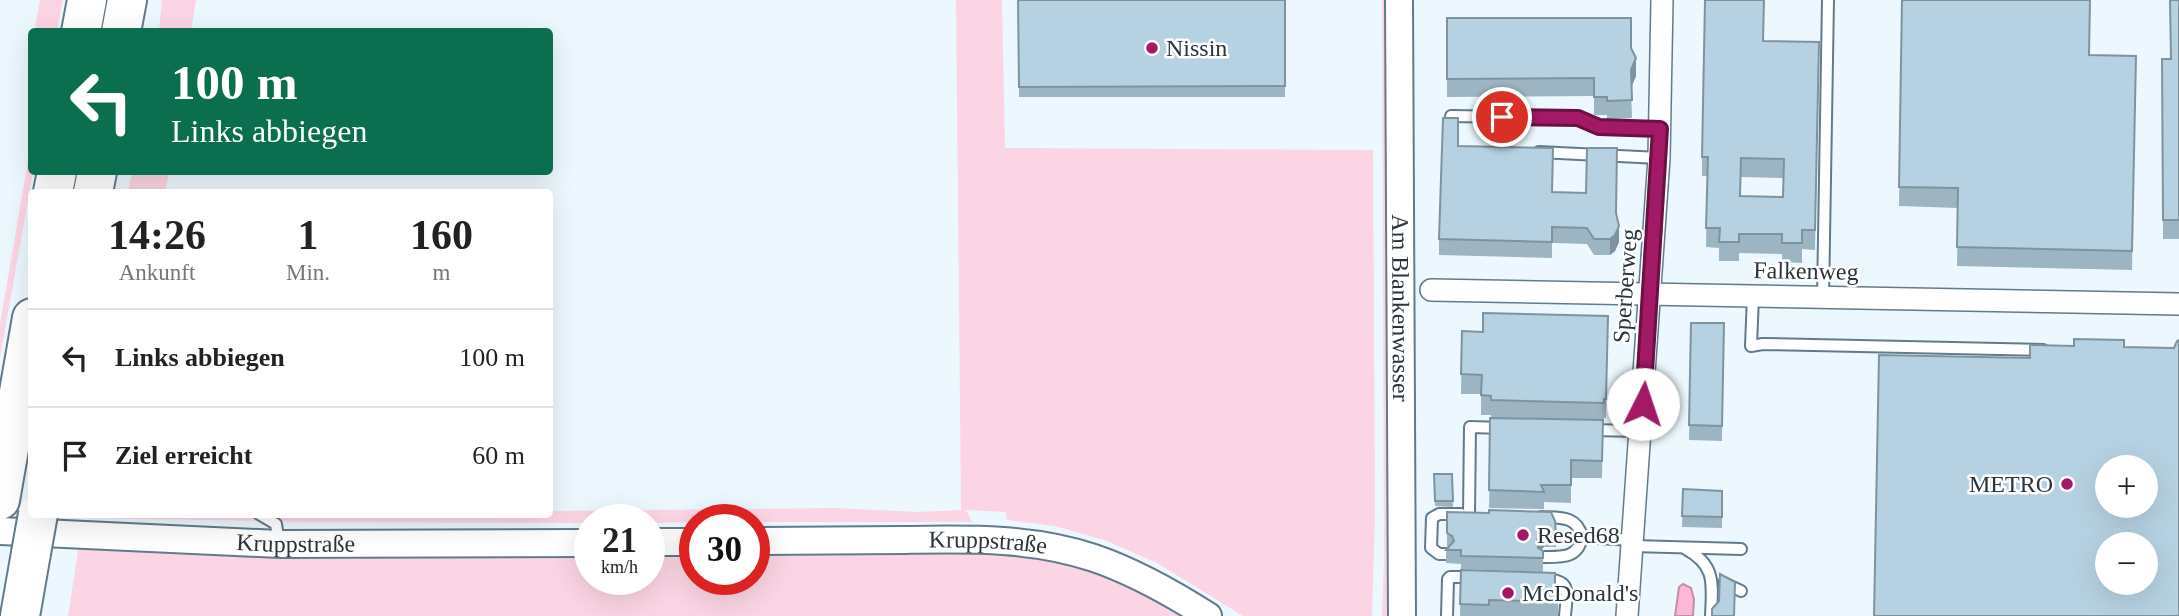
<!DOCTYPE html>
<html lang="de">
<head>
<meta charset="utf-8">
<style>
  :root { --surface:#fff; --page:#f6f6f6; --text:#222; --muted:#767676; --line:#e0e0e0 }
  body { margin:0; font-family:"Times New Roman",serif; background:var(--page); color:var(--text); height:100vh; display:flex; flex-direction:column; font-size:26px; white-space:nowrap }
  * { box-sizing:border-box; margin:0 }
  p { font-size:23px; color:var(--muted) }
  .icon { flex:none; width:38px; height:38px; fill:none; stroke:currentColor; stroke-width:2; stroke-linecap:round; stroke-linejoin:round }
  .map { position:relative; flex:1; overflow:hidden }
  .details { position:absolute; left:28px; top:189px; width:525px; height:329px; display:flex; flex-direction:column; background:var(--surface); border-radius:7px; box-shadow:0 7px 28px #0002 }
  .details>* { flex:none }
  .banner { position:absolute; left:28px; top:28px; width:525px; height:147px; border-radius:7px; box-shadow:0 7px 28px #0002; background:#0b6e4f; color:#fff; overflow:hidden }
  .tools { position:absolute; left:2095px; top:455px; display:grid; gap:14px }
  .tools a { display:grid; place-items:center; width:63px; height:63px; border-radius:50%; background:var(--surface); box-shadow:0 7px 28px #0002; font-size:35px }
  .speed { position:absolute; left:574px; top:504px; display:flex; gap:14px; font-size:35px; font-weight:700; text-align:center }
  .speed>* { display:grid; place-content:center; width:91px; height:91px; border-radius:50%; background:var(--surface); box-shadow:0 7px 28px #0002; line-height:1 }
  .speed small { font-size:18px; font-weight:400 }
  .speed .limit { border:10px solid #d22; background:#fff; color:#111 }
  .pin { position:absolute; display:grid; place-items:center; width:60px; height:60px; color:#fff; margin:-30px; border:4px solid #fff; border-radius:50%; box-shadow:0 2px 7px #0007 }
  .me { position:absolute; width:77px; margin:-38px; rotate:4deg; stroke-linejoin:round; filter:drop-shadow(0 0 5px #0008) }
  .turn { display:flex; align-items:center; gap:24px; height:147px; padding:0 28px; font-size:32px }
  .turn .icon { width:91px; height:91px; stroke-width:2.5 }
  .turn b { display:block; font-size:49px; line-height:60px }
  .eta { display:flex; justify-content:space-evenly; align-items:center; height:119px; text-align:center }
  .eta b { font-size:42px; font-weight:600; line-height:49px }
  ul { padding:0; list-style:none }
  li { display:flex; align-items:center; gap:21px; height:98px; padding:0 28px; border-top:2px solid var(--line) }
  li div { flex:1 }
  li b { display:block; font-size:26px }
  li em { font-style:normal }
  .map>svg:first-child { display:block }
  .green { fill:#fcd5e4 }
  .water { fill:#feb7d4; stroke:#be90a6; stroke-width:2 }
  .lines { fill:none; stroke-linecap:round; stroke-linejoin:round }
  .service-casing { stroke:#617b8a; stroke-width:14 }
  .minor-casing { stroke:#617b8a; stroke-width:24 }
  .tertiary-casing { stroke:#617b8a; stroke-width:30 }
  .motorway-casing { stroke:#617b8a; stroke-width:42 }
  .service { stroke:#fff; stroke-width:10 }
  .minor { stroke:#fff; stroke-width:21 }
  .tertiary { stroke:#fff; stroke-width:26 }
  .motorway { stroke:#fff; stroke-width:38 }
  .motorway-bridge-casing { stroke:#617b8a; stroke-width:42; stroke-linecap:butt }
  .motorway-bridge { stroke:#fff; stroke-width:38 }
  .wall { fill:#9db5c2; fill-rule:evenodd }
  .shaded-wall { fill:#7f939e }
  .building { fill:#b6d2e2; stroke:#7f939e; stroke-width:2; fill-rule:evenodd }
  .route-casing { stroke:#691142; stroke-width:18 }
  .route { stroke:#a21a66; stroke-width:12 }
  .poi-dot { fill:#a21a66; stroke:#fff; stroke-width:2.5 }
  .labels { text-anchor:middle; stroke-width:5; stroke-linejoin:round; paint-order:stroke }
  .poi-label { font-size:24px; fill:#2a353b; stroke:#fff; text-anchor:start }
  .street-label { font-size:24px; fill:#2a353b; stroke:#fff }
</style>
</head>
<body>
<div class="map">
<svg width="2179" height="616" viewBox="0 0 2179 616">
  <rect width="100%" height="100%" fill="#ecf8fe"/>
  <g class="green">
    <polygon points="40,0 63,0 57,31 39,31 35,26"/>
    <polygon points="162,0 196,0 191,31 159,31"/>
    <polygon points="956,0 1002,0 1005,148 1373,150 1375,517 1372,616 1243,616 1157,563 1107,541 1055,526 1007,520 1006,512 964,510 968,513 972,522 754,522 754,520 695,520 695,522 649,523 649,520 590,520 590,523 303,522 276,521 267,515 550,514 550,511 835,508 918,512 961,510"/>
    <polygon points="1382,0 1390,0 1389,616 1382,616 1384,563"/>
    <polygon points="31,143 33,172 0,358 0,324"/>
    <polygon points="132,172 169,172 165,192 128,192"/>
    <polygon points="81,514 252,514 266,521 80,518"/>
    <polygon points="79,544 590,552 590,579 649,579 649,551 695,551 695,579 754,579 754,551 940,548 1046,555 1097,570 1188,616 68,616"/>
  </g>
  <polygon class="water" points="1683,584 1691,588 1694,599 1693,616 1675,616 1679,587"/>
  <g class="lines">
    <g class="service-casing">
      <g id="service">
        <polyline points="1451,116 1578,118 1599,127 1660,129"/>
        <polyline points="1539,152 1659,158"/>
        <polyline points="1753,296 1751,346 1763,344 2043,350"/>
        <polyline points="1823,298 1828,0"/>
        <polyline points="1589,430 1641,431"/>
        <polyline points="259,514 276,524 279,544"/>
        <polyline points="1469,515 1470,427 1503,428"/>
        <path d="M1541,517C1559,518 1577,515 1582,537C1578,558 1563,557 1544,557"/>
        <polyline points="1582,537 1633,540"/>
        <polyline points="1633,546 1741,549"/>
        <path d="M1686,549C1717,566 1712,585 1711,616"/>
        <polyline points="1446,554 1439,554 1431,548 1432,518 1439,514 1461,514"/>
        <path d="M1542,579C1572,579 1567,591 1565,616"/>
        <polyline points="1724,583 1741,591"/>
        <polyline points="1447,616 1448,579 1450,577 1473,577"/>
      </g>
    </g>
    <g class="minor-casing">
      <g id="minor">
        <polyline points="1431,290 2179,304"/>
        <polyline points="1627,616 1659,158 1662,0"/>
      </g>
    </g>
    <g class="tertiary-casing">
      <g id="tertiary">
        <path id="s1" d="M1399,0L1402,616"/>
        <path id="s2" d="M0,531L279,544L590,543"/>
        <path id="s3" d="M754,541C804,541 854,540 904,540C967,539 1032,537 1094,558C1135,572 1172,593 1208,616"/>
        <polyline points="649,542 695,542"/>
      </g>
    </g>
    <g class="motorway-casing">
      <g id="motorway">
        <polyline points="81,32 87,0"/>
        <polyline points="121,32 127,0"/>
        <polyline points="53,192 57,172"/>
        <polyline points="93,192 97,172"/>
        <polyline points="0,500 32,318"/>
        <polyline points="20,616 31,553"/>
      </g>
    </g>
    <use href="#service" class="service"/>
    <use href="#minor" class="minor"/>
    <use href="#tertiary" class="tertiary"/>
    <use href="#motorway" class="motorway"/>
    <g class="motorway-bridge-casing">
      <polyline id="motorway-bridge" points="31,553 38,514"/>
    </g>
    <use href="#motorway-bridge" class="motorway-bridge"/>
  </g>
  <g class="wall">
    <polygon points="1018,0 1285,0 1285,97 1019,97"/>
    <polygon points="1902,0 2089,55 2136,56 2132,270 1957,266 1958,208 1899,206"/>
    <polygon points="2179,0 2179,239 2163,239 2162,59 2171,59"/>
    <polygon points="1447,18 1631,48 1636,76 1631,87 1632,118 1607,119 1607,115 1594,115 1594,96 1447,97"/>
    <path d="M1764,41L1819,42L1815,250L1802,249V263L1782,262V254L1739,253V261H1719V248L1706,247L1707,176H1702V157ZM1741,177L1783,178V197L1740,196Z"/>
    <polygon points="1458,146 1553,192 1616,214 1619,242 1615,251 1610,255 1594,255 1587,244 1552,243 1552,258 1439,255 1439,239"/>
    <polygon points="1608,316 1606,418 1604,418 1603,422 1602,478 1571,478 1571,503 1544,502 1544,509 1489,508 1491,415 1481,415 1481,394 1461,394 1462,331 1483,332"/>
    <polygon points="1691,323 1724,323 1722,441 1689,440"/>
    <polygon points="1434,474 1452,474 1453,507 1435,506"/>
    <polygon points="1683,489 1722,491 1722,528 1682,527"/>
    <polygon points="1447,512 1489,513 1556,534 1556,547 1544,547 1541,550 1543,551 1543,572 1461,569 1461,564 1446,563 1446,550 1449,547 1447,546"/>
    <polygon points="1461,570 1558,586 1558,616 1460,616"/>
  </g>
  <g class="shaded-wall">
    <polygon points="1636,58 1636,76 1631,88 1631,70"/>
    <polygon points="1619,226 1619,242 1615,251 1610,255 1610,239"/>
    <polygon points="1544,534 1544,547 1537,554 1537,540"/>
  </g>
  <g class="building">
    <polygon points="1018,0 1285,0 1285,86 1019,87"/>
    <path d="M1705,0H1764L1763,41L1819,42L1815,230H1802V243H1782V234H1739V242H1719L1720,228H1706L1708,157H1702ZM1741,158L1784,159L1783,197L1740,196Z"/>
    <polygon points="1902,0 2090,0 2089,55 2136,56 2132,251 1957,247 1958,188 1899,187"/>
    <polygon points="2170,0 2179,0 2179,220 2163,220 2162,59 2171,59"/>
    <polygon points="1447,18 1631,18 1631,48 1636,58 1631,70 1632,100 1607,101 1607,97 1594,97 1594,78 1447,79"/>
    <polygon points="1443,118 1458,118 1458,146 1553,148 1552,192 1586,193 1587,148 1617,148 1616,213 1619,226 1615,235 1610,239 1594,239 1587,228 1552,227 1552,242 1439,239"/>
    <polygon points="1483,313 1608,316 1606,399 1604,399 1604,403 1491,400 1491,396 1481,395 1482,375 1461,374 1462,331 1483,332"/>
    <polygon points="1691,323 1724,323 1722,426 1689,425"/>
    <path d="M2074,339L2124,340V347L2174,348L2177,341L2179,340V616H1874L1879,355L2030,358V345L2074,346ZM2107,467H2146V506H2107ZM2107,544H2146V583H2107Z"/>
    <polygon points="1490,418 1603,420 1602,461 1571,460 1571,485 1541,485 1544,492 1489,490"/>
    <polygon points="1434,474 1452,474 1453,501 1435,501"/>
    <polygon points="1683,489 1722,491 1722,517 1682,516"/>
    <polygon points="1489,510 1551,512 1555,521 1556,534 1544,534 1537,540 1538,548 1543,551 1543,558 1461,556 1461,550 1446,550 1454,541 1452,536 1447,533 1447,512 1489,513"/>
    <polygon points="1461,570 1555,573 1555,586 1558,586 1557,602 1489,600 1489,605 1460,604"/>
    <polygon points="1720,574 1735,582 1734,616 1712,616 1712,609 1719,601"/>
  </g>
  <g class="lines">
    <g class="route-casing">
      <polyline id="route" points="1502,117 1578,118 1599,127 1660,129 1643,404"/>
    </g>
    <use href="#route" class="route"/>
  </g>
  <g class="poi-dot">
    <circle cx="1152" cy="48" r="7"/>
    <circle cx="2067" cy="484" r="7"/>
    <circle cx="1523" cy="535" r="7"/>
    <circle cx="1508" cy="593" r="7"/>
  </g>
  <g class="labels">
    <g class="poi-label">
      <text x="1166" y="56">Nissin</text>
      <text x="2053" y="492" text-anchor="end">METRO</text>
      <text x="1537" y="543">Resed68</text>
      <text x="1522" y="601">McDonald's</text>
    </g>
    <g class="street-label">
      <text transform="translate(1806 271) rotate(1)" y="8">Falkenweg</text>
      <text transform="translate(1625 286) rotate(-86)" y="8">Sperberweg</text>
      <text dy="8" stroke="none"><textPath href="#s1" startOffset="308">Am Blankenwasser</textPath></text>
      <text dy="8" stroke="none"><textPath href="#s2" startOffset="296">Kruppstraße</textPath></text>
      <text dy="8" stroke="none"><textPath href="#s3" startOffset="234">Kruppstraße</textPath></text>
    </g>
  </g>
</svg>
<div class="tools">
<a>+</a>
<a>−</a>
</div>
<div class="speed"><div>21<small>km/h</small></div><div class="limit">30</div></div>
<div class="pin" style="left:1502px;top:117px;background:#d93025"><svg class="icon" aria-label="arrive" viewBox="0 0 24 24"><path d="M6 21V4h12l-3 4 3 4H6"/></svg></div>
<svg class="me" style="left:1643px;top:404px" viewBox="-20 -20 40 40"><circle r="19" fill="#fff"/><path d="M0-13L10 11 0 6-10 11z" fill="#a21a66"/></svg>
<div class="banner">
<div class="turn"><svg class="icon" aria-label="left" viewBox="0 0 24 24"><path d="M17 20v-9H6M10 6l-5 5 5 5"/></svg><div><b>100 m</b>Links abbiegen</div></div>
</div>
<section class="details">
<div class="eta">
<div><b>14:26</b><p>Ankunft</p></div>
<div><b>1</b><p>Min.</p></div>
<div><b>160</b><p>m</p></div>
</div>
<ul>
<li><svg class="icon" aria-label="left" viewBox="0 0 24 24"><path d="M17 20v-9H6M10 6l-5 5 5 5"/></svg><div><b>Links abbiegen</b></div><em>100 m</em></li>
<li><svg class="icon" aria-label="arrive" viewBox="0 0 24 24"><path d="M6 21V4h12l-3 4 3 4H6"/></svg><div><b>Ziel erreicht</b></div><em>60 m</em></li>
</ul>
</section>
</div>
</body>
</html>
